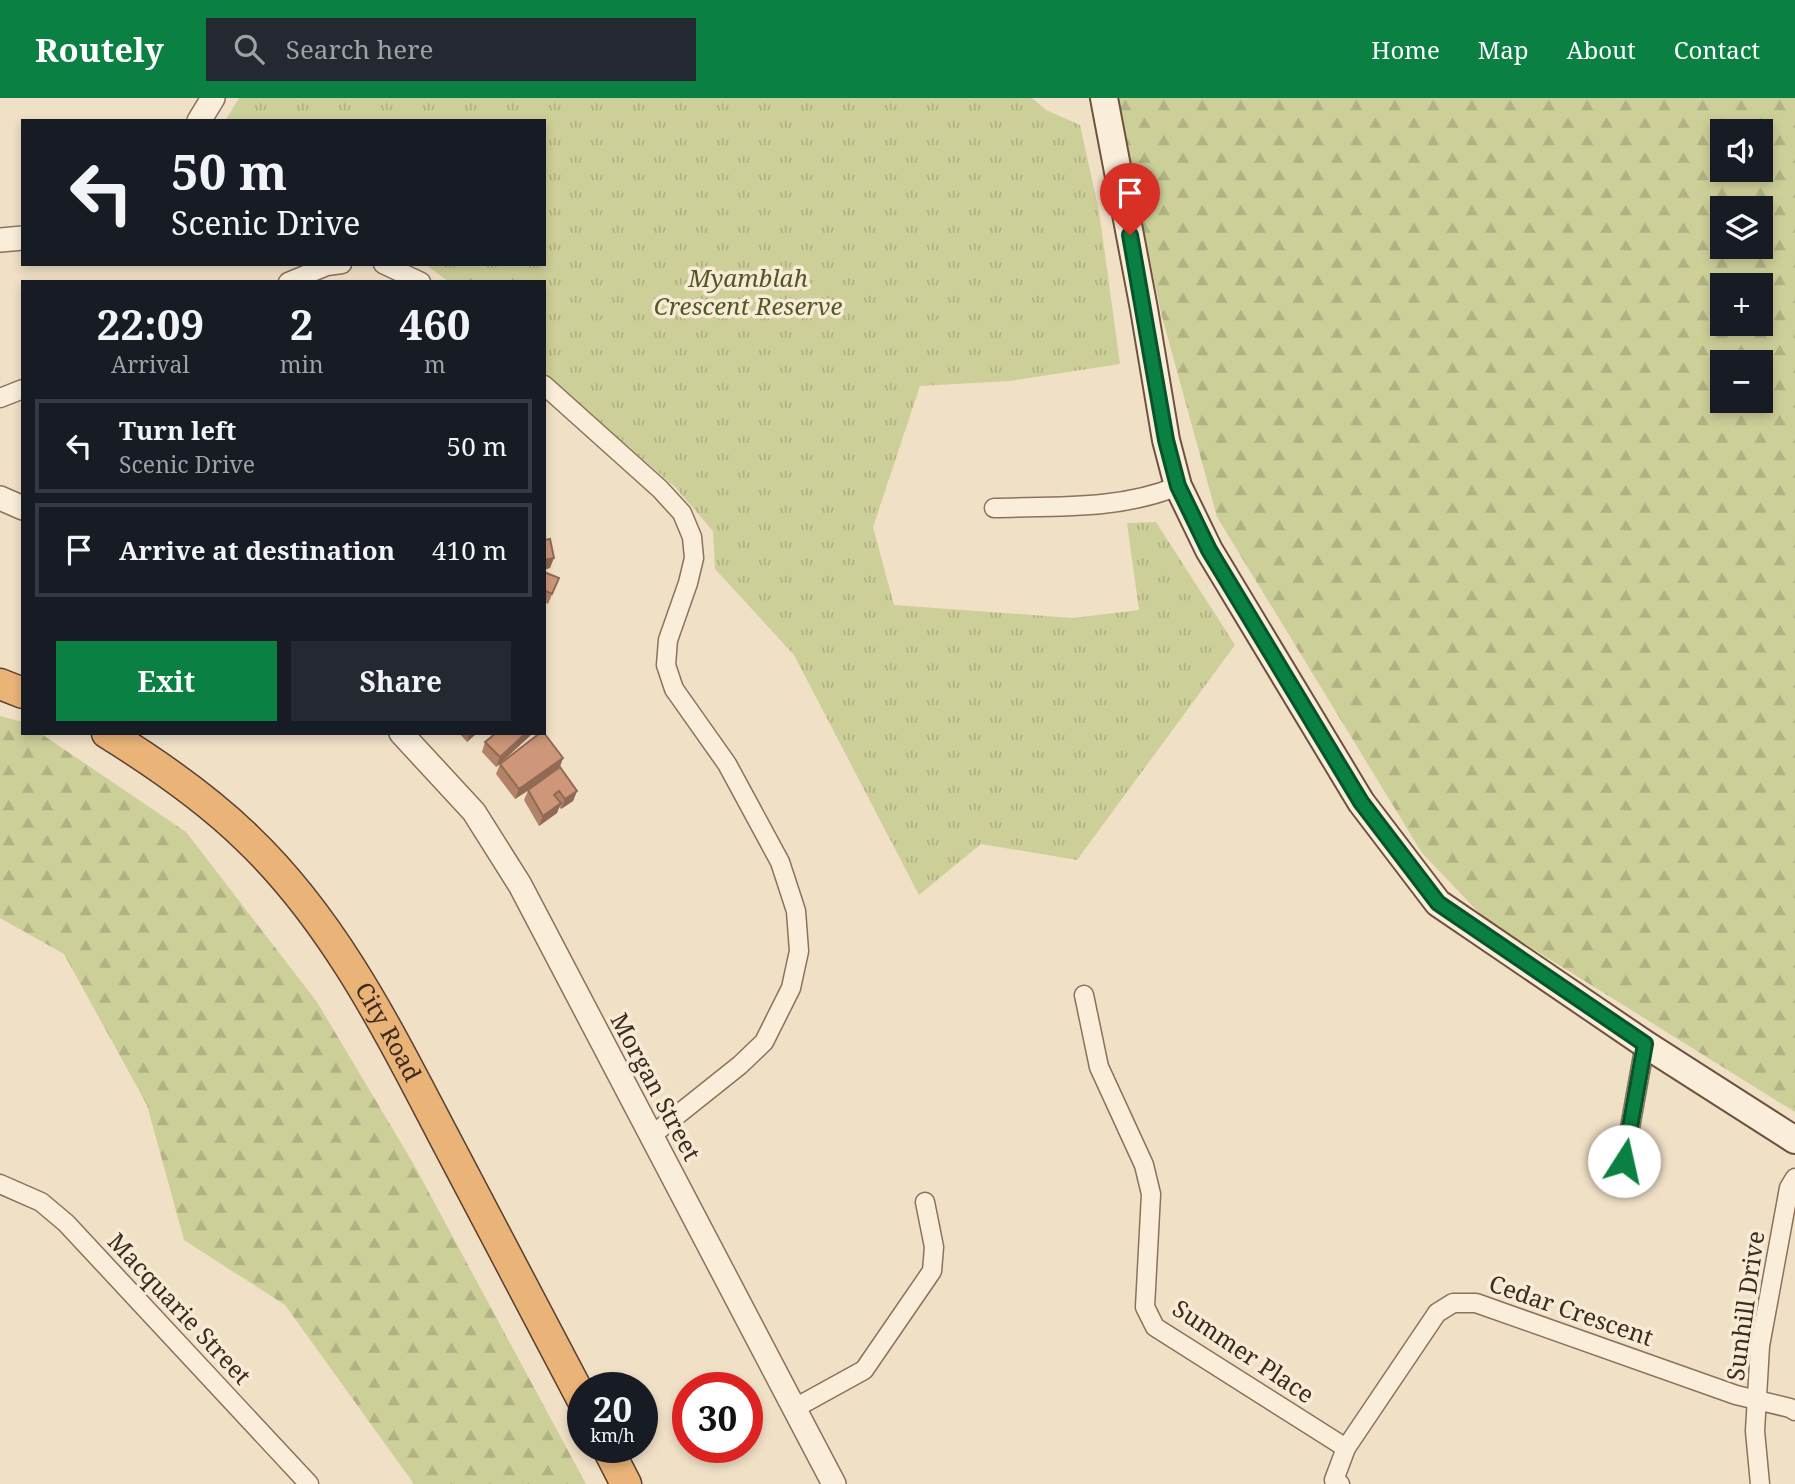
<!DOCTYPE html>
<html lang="en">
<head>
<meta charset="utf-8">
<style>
  :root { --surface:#171b24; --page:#242831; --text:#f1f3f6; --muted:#9ea1a6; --line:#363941; --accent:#0b8043 }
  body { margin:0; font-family:"Noto Serif",serif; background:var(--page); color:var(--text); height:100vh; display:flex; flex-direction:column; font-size:26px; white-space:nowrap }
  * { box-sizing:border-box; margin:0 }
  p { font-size:23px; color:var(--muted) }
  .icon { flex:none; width:38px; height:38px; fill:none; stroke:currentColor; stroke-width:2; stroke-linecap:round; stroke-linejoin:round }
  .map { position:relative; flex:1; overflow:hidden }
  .sheet { position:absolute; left:21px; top:182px; width:525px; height:455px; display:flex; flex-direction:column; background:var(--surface); border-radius:0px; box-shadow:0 4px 10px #0003 }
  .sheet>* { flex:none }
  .hud { position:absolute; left:21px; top:21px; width:525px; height:147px; border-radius:0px; box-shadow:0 4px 10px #0003; background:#171b24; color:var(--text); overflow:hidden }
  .buttons { position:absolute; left:1710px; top:21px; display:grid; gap:14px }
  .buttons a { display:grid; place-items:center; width:63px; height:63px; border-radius:0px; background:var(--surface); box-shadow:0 4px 10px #0003; font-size:35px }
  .speed { position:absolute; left:567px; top:1274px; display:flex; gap:14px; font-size:35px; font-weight:700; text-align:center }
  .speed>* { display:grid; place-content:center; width:91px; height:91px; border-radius:50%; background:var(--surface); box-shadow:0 4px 10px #0003; line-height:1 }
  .speed small { font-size:18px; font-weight:400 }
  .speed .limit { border:10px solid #d22; background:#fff; color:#111 }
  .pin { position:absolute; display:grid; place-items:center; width:60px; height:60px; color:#fff; margin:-72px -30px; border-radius:50% 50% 50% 0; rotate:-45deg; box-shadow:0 0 7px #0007 }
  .pin .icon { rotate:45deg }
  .me { position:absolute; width:77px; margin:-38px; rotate:10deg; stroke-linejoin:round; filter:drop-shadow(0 0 5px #0008) }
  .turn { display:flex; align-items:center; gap:24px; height:147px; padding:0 35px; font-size:32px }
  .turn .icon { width:91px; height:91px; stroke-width:2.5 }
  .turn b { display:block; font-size:49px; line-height:60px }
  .eta { display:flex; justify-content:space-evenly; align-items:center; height:119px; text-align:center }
  .eta b { font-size:42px; font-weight:700; line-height:49px }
  .cta { display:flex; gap:14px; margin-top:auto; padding:14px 35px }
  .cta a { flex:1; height:80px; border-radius:0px; background:var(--accent); color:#fff; font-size:28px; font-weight:700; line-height:80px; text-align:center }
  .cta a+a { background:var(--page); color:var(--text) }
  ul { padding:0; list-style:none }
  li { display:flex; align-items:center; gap:21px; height:94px; margin:0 14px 10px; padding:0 21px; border:4px solid var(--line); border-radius:0px }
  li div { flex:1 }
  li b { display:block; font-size:26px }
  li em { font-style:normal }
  header { display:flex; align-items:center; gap:42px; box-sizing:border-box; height:98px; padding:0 35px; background:var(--accent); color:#fff }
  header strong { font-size:33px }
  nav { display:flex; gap:38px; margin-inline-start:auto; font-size:24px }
  .search { width:490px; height:63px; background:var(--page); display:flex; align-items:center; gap:18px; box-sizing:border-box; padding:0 24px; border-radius:0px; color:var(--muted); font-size:26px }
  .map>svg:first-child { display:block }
  .forest { fill:url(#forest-firs); fill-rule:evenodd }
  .park { fill:url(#park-tufts) }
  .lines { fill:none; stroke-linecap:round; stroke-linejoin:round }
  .minor-casing { stroke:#8c715b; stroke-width:21 }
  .tertiary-casing { stroke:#8c715b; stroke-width:26 }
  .secondary-casing { stroke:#6e523e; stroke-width:30 }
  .trunk-casing { stroke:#5a3f2f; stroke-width:33 }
  .minor { stroke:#faeeda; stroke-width:18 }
  .tertiary { stroke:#faeeda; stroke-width:23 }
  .secondary { stroke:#faeeda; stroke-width:26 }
  .trunk { stroke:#eab479; stroke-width:30 }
  .wall { fill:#b28269 }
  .shaded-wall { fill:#916a55 }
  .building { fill:#cf977a; stroke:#916a55; stroke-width:2 }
  .route-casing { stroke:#07532c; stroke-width:18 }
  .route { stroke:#0b8043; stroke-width:12 }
  .labels { text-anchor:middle; stroke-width:7; stroke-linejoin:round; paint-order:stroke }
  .park-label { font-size:24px; font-style:italic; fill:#505925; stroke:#f7ebd6 }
  .street-label { font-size:24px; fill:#3c2b1f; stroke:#f7ebd6 }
</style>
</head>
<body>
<header>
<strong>Routely</strong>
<div class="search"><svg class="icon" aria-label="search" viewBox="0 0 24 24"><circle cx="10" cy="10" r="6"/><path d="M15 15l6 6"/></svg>Search here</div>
<nav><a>Home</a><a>Map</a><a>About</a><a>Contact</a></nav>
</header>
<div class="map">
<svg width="1795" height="1386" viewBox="0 0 1795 1386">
  <defs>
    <pattern id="forest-firs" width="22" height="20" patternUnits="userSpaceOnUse" patternTransform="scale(1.75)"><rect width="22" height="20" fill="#cdcf99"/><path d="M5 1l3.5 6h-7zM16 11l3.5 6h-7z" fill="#b1b283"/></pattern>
    <pattern id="park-tufts" width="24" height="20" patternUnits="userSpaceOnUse" patternTransform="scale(1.75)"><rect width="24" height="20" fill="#cdcf99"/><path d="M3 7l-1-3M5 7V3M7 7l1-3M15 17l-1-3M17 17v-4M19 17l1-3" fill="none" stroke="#b1b283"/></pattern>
  </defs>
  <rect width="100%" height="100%" fill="#f0e0c6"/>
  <g class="forest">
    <path d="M1117,0H1795V1014L1485,821L1422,755L1217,419L1161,215ZM1722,33H1760V72H1722ZM1722,110H1760V149H1722ZM1722,187H1760V226H1722ZM1722,264H1760V303H1722Z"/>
    <polygon points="0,618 23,624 23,635 40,635 186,734 317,904 413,1065 586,1386 414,1386 285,1207 184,1142 147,1007 64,856 0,820"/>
  </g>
  <polygon class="park" points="239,0 1032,0 1046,12 1080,27 1099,113 1120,266 1010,283 920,288 873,429 894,507 1073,520 1139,512 1127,425 1156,424 1235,547 1077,762 981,746 919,797 794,557 715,471 713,433 675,389 544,276 544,184 449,184 425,166 544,166 544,23 225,23"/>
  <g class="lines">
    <g class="minor-casing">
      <g id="minor">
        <polyline points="383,166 421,184"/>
        <polyline points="288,184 327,168 342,166"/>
        <polyline points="544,287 660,391 682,415 692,439 694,460 688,485 668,542 666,567 674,591 727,666 780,764 796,813 799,853 791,890 764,944 740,967 651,1038"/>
        <polyline points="0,300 23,291"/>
        <path d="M994,410C1056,408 1120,412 1178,388"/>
        <polyline points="1084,897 1099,969 1144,1067 1151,1096 1145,1209 1155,1229 1346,1350"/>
        <polyline points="1624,1063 1645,946"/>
        <polyline points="0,1086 41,1104 66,1125 309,1386"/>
        <polyline points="795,1310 864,1272 932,1173 934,1149 925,1104"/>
        <polyline points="1340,1386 1334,1382 1346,1350 1437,1215 1453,1205 1476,1205 1736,1297 1790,1310 1795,1313"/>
        <polyline points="1760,1386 1755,1333 1760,1248 1789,1090 1795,1080"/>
      </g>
    </g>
    <g class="tertiary-casing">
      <g id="tertiary">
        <polyline points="199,23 213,0"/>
        <polyline points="0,142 23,140"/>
        <polyline points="0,400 23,410"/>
        <polyline points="401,635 474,714 520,787 834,1386"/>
      </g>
    </g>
    <g class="secondary-casing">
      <polyline id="secondary" points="1104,0 1144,211 1166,342 1178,388 1209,452 1361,704 1438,805 1645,946 1795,1042"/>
    </g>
    <g class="trunk-casing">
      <g id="trunk">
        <polyline points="0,586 23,595"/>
        <path id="s1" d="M107,635C157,666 205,699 247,740C334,823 387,930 442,1035C489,1124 536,1214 583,1303"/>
        <polyline points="607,1349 626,1386"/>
      </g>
    </g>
    <use href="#minor" class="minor"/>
    <use href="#tertiary" class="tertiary"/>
    <use href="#secondary" class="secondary"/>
    <use href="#trunk" class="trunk"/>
  </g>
  <g class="wall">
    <polygon points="544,474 559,480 548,506 544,504"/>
    <polygon points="459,635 477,635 467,644"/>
    <polygon points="493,635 533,635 501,665 563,660 560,669 577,693 573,703 561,711 559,709 557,715 539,728 524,702 528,693 515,701 496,676 500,666 496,669 482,654 485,644 493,638"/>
  </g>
  <g class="shaded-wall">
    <polygon points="554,460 550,470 544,472 544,462"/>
    <polygon points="470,635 477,635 467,644"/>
    <polygon points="526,635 533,635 496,669 500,659"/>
    <polygon points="563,660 559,670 515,701 519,691"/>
    <polygon points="577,693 573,703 561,711 565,701"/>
    <polygon points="561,705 557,715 539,728 543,718"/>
  </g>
  <g class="building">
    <polygon points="550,441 554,460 544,462 544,442"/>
    <polygon points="544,474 559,480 552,496 546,493 544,497"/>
    <polygon points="496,635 526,635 500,659 485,644"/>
    <polygon points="540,635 544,635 563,660 519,691 500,666"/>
    <polygon points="560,669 577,693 565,701 559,693 554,697 561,705 543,718 528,692"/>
  </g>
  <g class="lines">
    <g class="route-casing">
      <polyline id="route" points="1130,137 1166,342 1178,388 1209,452 1361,704 1438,805 1645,946 1624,1063"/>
    </g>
    <use href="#route" class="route"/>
  </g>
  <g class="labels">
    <g class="park-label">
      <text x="748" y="189">Myamblah<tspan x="748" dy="28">Crescent Reserve</tspan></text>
    </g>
    <g class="street-label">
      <text dy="8" stroke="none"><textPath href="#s1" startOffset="416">City Road</textPath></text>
      <text transform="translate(655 989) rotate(62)" y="8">Morgan Street</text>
      <text transform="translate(1746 1208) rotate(-82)" y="8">Sunhill Drive</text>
      <text transform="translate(179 1211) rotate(47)" y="8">Macquarie Street</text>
      <text transform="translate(1571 1213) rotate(19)" y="8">Cedar Crescent</text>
      <text transform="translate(1243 1254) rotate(34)" y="8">Summer Place</text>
    </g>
  </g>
</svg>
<div class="buttons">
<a><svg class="icon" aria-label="sound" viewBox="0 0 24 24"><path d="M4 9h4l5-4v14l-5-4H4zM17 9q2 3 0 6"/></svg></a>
<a><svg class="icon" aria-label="layers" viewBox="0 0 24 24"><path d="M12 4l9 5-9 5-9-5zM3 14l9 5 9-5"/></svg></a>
<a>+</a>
<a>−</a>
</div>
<div class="speed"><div>20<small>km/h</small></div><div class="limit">30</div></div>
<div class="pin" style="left:1130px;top:137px;background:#d93025"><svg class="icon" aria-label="arrive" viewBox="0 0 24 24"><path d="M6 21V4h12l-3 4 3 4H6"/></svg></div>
<svg class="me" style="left:1624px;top:1063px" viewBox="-20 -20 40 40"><circle r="19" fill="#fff"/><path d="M0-13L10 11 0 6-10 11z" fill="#0b8043"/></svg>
<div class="hud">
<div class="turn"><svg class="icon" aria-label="left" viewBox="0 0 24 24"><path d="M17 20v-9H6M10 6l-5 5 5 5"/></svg><div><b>50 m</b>Scenic Drive</div></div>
</div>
<section class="sheet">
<div class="eta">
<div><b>22:09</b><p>Arrival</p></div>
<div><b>2</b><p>min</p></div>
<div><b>460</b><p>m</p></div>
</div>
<ul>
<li><svg class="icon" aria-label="left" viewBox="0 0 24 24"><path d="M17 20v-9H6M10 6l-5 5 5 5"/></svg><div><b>Turn left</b><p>Scenic Drive</p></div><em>50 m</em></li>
<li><svg class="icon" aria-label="arrive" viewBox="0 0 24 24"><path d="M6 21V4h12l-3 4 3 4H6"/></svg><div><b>Arrive at destination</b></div><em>410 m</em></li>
</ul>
<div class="cta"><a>Exit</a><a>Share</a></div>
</section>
</div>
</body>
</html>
